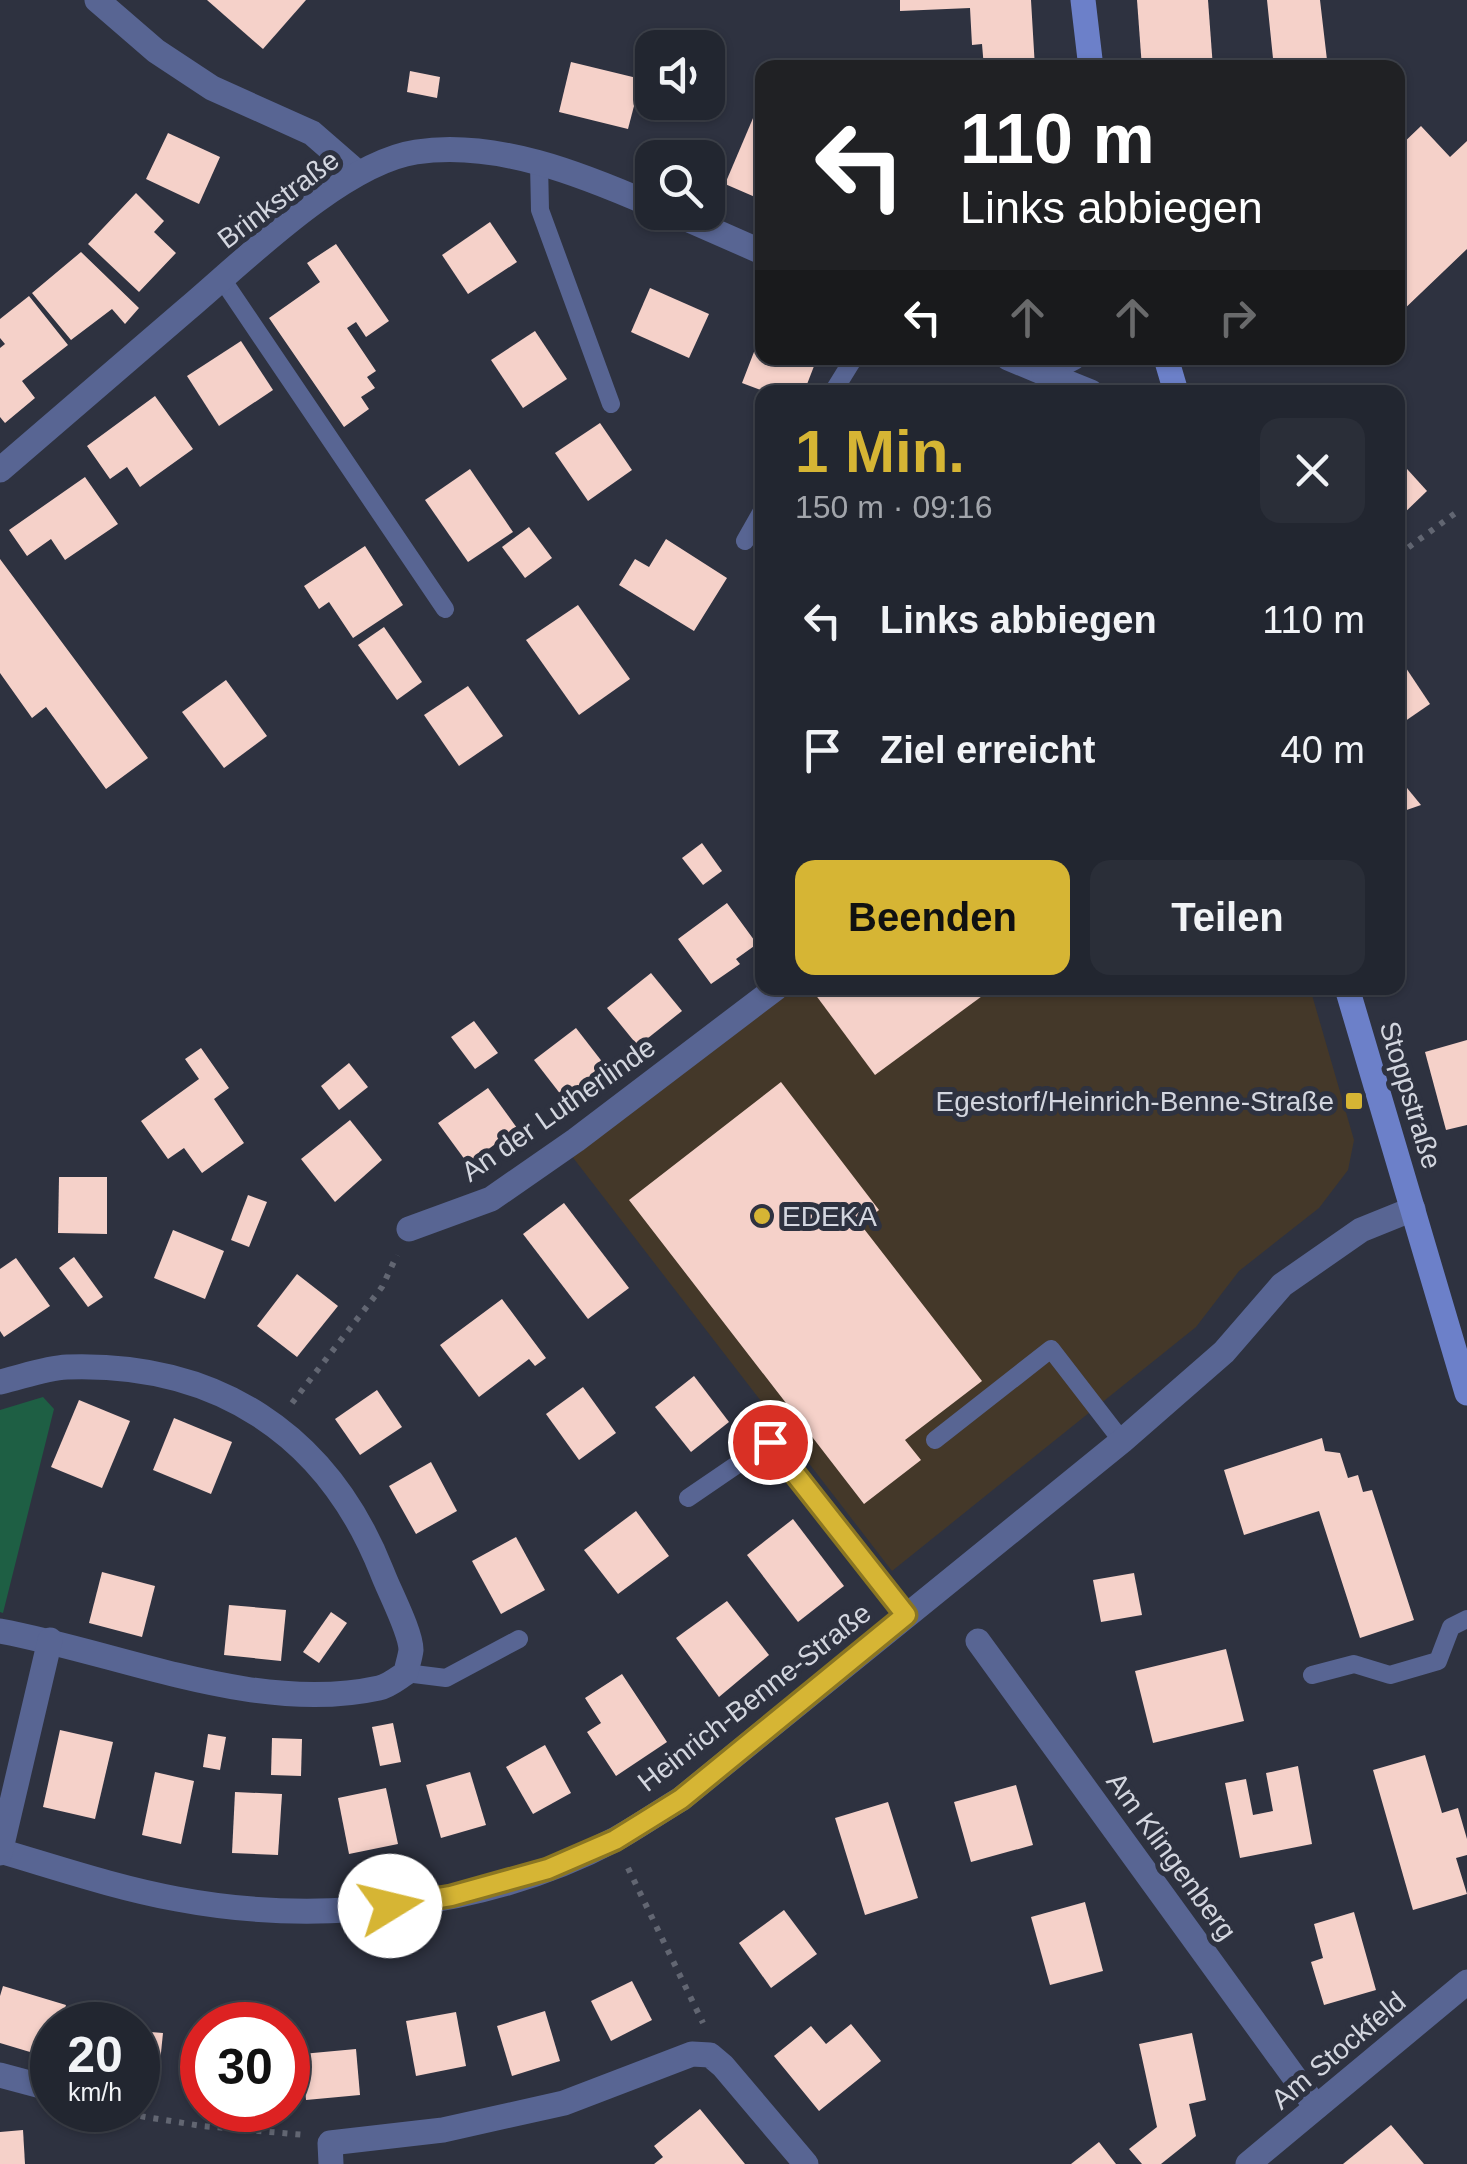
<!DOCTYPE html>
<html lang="de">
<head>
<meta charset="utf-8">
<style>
  :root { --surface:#222630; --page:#2a2e38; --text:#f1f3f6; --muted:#a2a5ab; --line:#3f434c; --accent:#d6b534 }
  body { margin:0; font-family:Helvetica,sans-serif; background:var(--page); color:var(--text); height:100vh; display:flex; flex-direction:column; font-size:38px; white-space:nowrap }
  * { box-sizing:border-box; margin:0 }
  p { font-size:32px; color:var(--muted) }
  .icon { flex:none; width:55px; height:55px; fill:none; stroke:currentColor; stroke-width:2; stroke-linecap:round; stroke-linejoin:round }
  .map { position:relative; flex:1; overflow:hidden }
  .panel { position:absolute; left:755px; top:385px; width:650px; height:610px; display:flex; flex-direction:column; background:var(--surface); border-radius:20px; box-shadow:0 2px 8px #0004,0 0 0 2px var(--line) }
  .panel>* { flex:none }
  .hud { position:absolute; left:755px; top:60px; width:650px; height:305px; border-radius:20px; box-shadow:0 2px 8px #0004,0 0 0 2px var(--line); background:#202124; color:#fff; overflow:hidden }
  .controls { position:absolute; left:635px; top:30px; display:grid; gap:20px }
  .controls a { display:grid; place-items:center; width:90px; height:90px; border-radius:20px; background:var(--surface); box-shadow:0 2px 8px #0004,0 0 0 2px var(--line); font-size:50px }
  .speed { position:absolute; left:30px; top:2002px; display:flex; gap:20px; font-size:50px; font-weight:700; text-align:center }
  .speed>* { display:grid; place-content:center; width:130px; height:130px; border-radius:50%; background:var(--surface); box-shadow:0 2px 8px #0004,0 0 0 2px var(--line); line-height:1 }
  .speed small { font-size:25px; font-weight:400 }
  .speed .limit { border:15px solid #d22; background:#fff; color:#111 }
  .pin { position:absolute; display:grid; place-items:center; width:85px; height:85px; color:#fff; margin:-42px; border:5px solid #fff; border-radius:50%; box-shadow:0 2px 10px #0007 }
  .me { position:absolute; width:110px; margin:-55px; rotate:81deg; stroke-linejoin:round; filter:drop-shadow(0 0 8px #0008) }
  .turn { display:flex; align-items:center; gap:35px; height:210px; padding:0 40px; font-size:45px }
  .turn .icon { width:130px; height:130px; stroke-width:2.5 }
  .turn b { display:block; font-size:70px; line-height:85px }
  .lanes { display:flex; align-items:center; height:95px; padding:0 40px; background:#0003; justify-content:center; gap:50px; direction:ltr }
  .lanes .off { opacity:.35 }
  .round { display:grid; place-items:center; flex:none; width:105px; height:105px; border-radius:20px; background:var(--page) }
  .head { display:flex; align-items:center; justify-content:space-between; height:170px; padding:0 40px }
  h1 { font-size:60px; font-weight:700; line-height:75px; color:var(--accent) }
  .action { display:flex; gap:20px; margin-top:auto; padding:20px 40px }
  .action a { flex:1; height:115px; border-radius:20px; background:var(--accent); color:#111; font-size:40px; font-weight:700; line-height:115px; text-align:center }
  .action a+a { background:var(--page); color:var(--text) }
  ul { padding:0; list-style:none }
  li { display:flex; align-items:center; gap:30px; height:130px; padding:0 40px }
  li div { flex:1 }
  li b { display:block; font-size:38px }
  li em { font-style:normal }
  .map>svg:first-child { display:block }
  .commercial { fill:#443829 }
  .green { fill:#1e5f44 }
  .building { fill:#f5d1c9 }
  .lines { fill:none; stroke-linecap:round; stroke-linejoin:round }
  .path { stroke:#626672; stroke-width:6; stroke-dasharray:5 8; stroke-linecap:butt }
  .lane { stroke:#586593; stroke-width:18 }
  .street { stroke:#586593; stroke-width:25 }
  .secondary { stroke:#6c80c9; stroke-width:25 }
  .route-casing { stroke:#8b7622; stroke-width:25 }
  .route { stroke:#d6b534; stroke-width:18 }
  .poi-dot { fill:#d6b534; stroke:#2e3240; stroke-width:4 }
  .labels { text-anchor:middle; stroke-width:10; stroke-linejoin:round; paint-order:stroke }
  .street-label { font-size:28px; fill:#d3d6df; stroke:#2e3240 }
  .poi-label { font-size:28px; fill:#d3d6df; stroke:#2e3240; text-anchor:end }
</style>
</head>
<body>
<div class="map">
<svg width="1467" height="2164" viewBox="0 0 1467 2164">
  <rect width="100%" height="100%" fill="#2e3240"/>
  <polygon class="commercial" points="789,988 1310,988 1354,1140 1348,1170 1319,1208 1239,1271 1196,1327 892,1571 571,1155"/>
  <polygon class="green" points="43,1397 54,1409 3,1613 0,1612 0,1410"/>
  <g class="building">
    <polygon points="207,0 306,0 263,49"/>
    <polygon points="900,0 1031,0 1035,68 984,68 982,44 972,45 970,8 900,11"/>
    <polygon points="1137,0 1208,0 1213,68 1142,68"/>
    <polygon points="1267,0 1320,0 1327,60 1336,59 1337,68 1274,68"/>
    <polygon points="571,62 641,79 628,129 559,112"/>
    <polygon points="410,71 440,77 437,98 407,92"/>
    <polygon points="762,97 762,200 725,184"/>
    <polygon points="1421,126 1450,157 1467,141 1467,249 1398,315 1398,148"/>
    <polygon points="168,133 220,157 199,204 146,179"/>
    <polygon points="136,193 164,221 154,232 176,253 139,292 88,244"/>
    <polygon points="490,222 517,262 468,294 442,255"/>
    <polygon points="336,244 389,321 366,337 356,322 347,328 376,371 367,377 375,388 361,397 369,409 344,427 269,318 320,282 307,263"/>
    <polygon points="81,252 139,308 125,324 112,309 71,340 32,293"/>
    <polygon points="650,288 709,314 689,358 631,332"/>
    <polygon points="29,296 68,345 22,381 35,398 5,423 0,417 0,348 5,344 0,338 0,319"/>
    <polygon points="535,331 567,379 523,408 491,360"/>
    <polygon points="759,339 762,340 762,358 806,358 816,361 804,392 766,392 742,383"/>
    <polygon points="241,341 273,390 219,426 187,376"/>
    <polygon points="155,396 193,449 140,487 127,467 110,479 87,446"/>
    <polygon points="600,423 632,470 588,501 555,453"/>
    <polygon points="1398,459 1427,491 1398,519"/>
    <polygon points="470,469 513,532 468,562 425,500"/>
    <polygon points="85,477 118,524 65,560 51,539 27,556 9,530"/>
    <polygon points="529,527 552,558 525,578 502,547"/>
    <polygon points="666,539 727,578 694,631 619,585 635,559 649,567"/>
    <polygon points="365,546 403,605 353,638 329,602 319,609 304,586"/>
    <polygon points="0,559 148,758 106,789 46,707 32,718 0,673"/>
    <polygon points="578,605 630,679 579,715 526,640"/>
    <polygon points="384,627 422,682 397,700 358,645"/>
    <polygon points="1398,656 1430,704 1398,726"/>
    <polygon points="226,680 267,736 224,768 182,712"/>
    <polygon points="468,686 503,736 459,766 424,715"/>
    <polygon points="1398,777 1421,805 1398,813"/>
    <polygon points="702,843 722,871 703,885 682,858"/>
    <polygon points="727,903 757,944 736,959 740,964 711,984 678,939"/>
    <polygon points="651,973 682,1011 638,1046 607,1008"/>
    <polygon points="814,988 993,988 875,1075 812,990"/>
    <polygon points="474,1021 498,1053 475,1069 451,1037"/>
    <polygon points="576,1028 607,1068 565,1100 534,1060"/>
    <polygon points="1467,1040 1467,1125 1446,1130 1425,1052"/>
    <polygon points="201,1048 229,1088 214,1099 244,1143 202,1173 184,1148 168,1159 141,1121 199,1079 185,1059"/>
    <polygon points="349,1063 368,1087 339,1110 321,1086"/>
    <polygon points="781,1082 879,1210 861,1225 982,1381 905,1440 921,1460 864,1504 629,1200"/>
    <polygon points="488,1088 517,1128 468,1164 438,1123"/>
    <polygon points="350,1120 382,1160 335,1202 301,1159"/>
    <polygon points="59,1177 107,1177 107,1234 58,1233"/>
    <polygon points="248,1195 267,1202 249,1247 231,1240"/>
    <polygon points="564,1203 629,1288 588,1319 523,1234"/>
    <polygon points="173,1230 224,1251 205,1299 154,1278"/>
    <polygon points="74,1257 103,1297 88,1307 59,1268"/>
    <polygon points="16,1258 50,1306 4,1337 0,1331 0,1269"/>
    <polygon points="297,1274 338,1306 297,1357 257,1326"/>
    <polygon points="502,1299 546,1358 535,1366 529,1359 479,1397 440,1345"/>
    <polygon points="694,1376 729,1422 691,1452 655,1407"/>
    <polygon points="583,1387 616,1433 579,1460 546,1414"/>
    <polygon points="377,1390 402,1427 360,1455 335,1419"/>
    <polygon points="79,1400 130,1421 102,1488 51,1467"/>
    <polygon points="174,1418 232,1442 211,1494 153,1470"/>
    <polygon points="1322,1438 1325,1451 1340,1453 1348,1478 1358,1475 1363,1492 1372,1490 1414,1620 1360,1638 1319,1511 1244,1535 1224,1470"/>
    <polygon points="431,1462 457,1511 416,1534 389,1486"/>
    <polygon points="636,1511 669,1556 618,1594 584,1550"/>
    <polygon points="793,1519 844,1586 798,1622 747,1555"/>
    <polygon points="516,1537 545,1590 501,1614 472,1561"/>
    <polygon points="102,1572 155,1586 142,1637 89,1623"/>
    <polygon points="1134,1573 1142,1615 1101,1622 1093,1580"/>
    <polygon points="727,1601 769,1655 719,1697 676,1638"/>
    <polygon points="229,1605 286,1610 281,1661 224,1655"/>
    <polygon points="331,1612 347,1623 319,1663 303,1652"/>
    <polygon points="1226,1649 1244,1721 1153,1743 1135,1671"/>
    <polygon points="622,1674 667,1742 616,1776 587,1732 601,1723 585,1698"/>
    <polygon points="393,1723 401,1762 380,1766 372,1727"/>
    <polygon points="60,1730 113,1742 95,1819 43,1807"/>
    <polygon points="208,1734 226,1737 220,1770 203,1767"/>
    <polygon points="272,1738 302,1739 301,1776 271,1775"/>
    <polygon points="545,1745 571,1793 533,1814 506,1767"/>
    <polygon points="1425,1755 1442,1813 1458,1808 1467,1839 1467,1855 1456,1858 1467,1894 1413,1910 1373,1770"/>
    <polygon points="1298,1766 1312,1844 1240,1858 1225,1783 1246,1779 1253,1815 1273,1811 1266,1773"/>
    <polygon points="155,1772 194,1781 181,1844 142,1835"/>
    <polygon points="470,1772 486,1825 441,1838 426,1785"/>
    <polygon points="1016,1785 1033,1845 971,1862 954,1802"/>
    <polygon points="386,1788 398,1844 349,1854 338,1798"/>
    <polygon points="235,1792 282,1794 278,1855 232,1853"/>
    <polygon points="888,1802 918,1898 865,1915 835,1818"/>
    <polygon points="1085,1902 1103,1971 1050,1985 1031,1917"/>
    <polygon points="784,1910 817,1954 771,1988 739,1943"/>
    <polygon points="1354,1912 1376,1990 1324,2005 1311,1962 1323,1958 1314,1924"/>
    <polygon points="632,1981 652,2020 611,2041 591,2001"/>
    <polygon points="3,1986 66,2005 60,2025 52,2025 50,2058 0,2043 0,1996"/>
    <polygon points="545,2011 560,2061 512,2076 497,2026"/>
    <polygon points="456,2012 466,2066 416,2076 406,2021"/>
    <polygon points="851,2024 881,2061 819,2111 774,2056 811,2026 826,2044"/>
    <polygon points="138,2031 163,2033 158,2082 138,2080"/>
    <polygon points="1192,2033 1206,2100 1189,2104 1196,2136 1161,2164 1142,2164 1129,2149 1157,2127 1139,2044"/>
    <polygon points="356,2049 360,2095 306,2100 302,2054"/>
    <polygon points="198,2056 202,2056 202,2104 191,2102"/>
    <polygon points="700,2109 745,2164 654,2164 663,2157 654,2146"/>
    <polygon points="1391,2125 1424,2164 1343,2164"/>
    <polygon points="23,2130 25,2164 0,2164 0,2132"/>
    <polygon points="1099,2142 1116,2164 1071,2164"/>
  </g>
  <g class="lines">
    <g class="path">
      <polyline points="1398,555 1461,509"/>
      <polyline points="292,1403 382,1287 397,1255"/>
      <polyline points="628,1868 703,2023"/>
      <polyline points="102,2110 202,2126 305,2135"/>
    </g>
    <g class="lane">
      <polyline points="539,163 540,210 611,404"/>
      <polyline points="222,279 445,609"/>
      <polyline points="833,392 854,358"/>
      <polyline points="745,541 762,511"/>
      <polyline points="935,1440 1051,1349 1122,1441"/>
      <polyline points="688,1498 770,1442 906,1615"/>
      <polyline points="406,1673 446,1678 519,1639"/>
      <polyline points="1312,1675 1354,1664 1390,1675 1438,1661 1451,1627 1467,1619"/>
    </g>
    <g class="street">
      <polyline points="97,0 156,51 212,88 312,133 358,173"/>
      <polyline points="671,212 762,252"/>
      <polyline points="1008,358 1044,373 1073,358"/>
      <polyline points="1044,373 1091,392"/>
      <path d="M0,470C62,416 124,364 186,310C243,262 342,163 416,152C496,140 581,174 652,205"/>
      <polyline points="409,1229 491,1199 576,1140 776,988"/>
      <path d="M0,1382C22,1377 45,1368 67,1367C216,1362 327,1433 382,1572C389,1591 411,1632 411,1650C410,1658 407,1666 406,1673C398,1678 389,1686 379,1688C257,1715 120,1653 0,1631"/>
      <polyline points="978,1641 1316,2107"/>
      <path d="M0,1851C58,1868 117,1888 177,1899C319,1926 487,1908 616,1839C638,1827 659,1812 681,1799L1122,1441L1224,1352L1282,1285L1361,1230L1413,1209"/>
      <polyline points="0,1853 50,1640"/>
      <polyline points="0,2075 52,2089"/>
      <polyline points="331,2164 330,2143 443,2130 564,2103 692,2054 710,2055 723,2066 806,2164"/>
      <polyline points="1248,2164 1467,1982"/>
    </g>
    <g class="secondary">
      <polyline points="1083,0 1091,68"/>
      <polyline points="1166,358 1176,392"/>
      <polyline points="1347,988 1467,1393"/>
    </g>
  </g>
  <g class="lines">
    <g class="route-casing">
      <polyline id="route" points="390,1906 451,1896 548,1869 615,1840 681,1799 906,1615 770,1442"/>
    </g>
    <use href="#route" class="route"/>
  </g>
  <g class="poi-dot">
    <rect x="1344" y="1091" width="20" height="20" rx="5"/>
    <circle cx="762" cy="1216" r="10"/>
  </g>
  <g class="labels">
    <g class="street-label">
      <text transform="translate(278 199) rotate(-37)" y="10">Brinkstraße</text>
      <text transform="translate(1411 1095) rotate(73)" y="10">Stoppstraße</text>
      <text transform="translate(558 1109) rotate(-35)" y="10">An der Lutherlinde</text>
      <text transform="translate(754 1697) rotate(-38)" y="10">Heinrich-Benne-Straße</text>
      <text transform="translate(1172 1856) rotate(54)" y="10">Am Klingenberg</text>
      <text transform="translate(1338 2050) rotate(-40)" y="10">Am Stockfeld</text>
    </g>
    <g class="poi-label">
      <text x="1334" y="1111">Egestorf/Heinrich-Benne-Straße</text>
      <text x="782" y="1226" text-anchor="start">EDEKA</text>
    </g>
  </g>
</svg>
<div class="controls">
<a><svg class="icon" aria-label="sound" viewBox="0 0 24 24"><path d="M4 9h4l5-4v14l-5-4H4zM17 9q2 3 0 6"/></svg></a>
<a><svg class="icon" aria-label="search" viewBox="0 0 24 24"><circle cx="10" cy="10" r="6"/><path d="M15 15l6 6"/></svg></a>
</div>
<div class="speed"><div>20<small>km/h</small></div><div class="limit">30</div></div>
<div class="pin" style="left:770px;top:1442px;background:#d93025"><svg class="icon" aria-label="arrive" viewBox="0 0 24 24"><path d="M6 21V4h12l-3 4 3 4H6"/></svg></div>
<svg class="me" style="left:390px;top:1906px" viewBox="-20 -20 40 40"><circle r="19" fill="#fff"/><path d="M0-13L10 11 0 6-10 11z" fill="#d6b534"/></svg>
<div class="hud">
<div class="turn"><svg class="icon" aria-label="left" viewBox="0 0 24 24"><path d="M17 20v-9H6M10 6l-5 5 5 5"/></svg><div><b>110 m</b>Links abbiegen</div></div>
<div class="lanes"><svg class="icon" aria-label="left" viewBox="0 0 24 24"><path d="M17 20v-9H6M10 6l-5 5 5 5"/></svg><svg class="icon off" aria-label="ahead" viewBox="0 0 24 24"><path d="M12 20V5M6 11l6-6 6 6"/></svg><svg class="icon off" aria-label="ahead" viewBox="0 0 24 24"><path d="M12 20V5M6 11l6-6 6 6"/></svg><svg class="icon off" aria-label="right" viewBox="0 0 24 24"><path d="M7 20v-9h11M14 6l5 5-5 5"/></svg></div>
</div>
<section class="panel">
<div class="head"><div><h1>1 Min.</h1><p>150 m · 09:16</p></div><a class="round"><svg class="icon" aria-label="close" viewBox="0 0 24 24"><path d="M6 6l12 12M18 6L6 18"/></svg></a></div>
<ul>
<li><svg class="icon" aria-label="left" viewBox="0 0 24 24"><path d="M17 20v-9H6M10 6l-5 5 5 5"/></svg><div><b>Links abbiegen</b></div><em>110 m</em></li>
<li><svg class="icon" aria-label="arrive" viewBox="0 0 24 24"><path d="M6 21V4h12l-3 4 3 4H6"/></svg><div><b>Ziel erreicht</b></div><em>40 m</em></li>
</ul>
<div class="action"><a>Beenden</a><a>Teilen</a></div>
</section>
</div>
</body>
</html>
